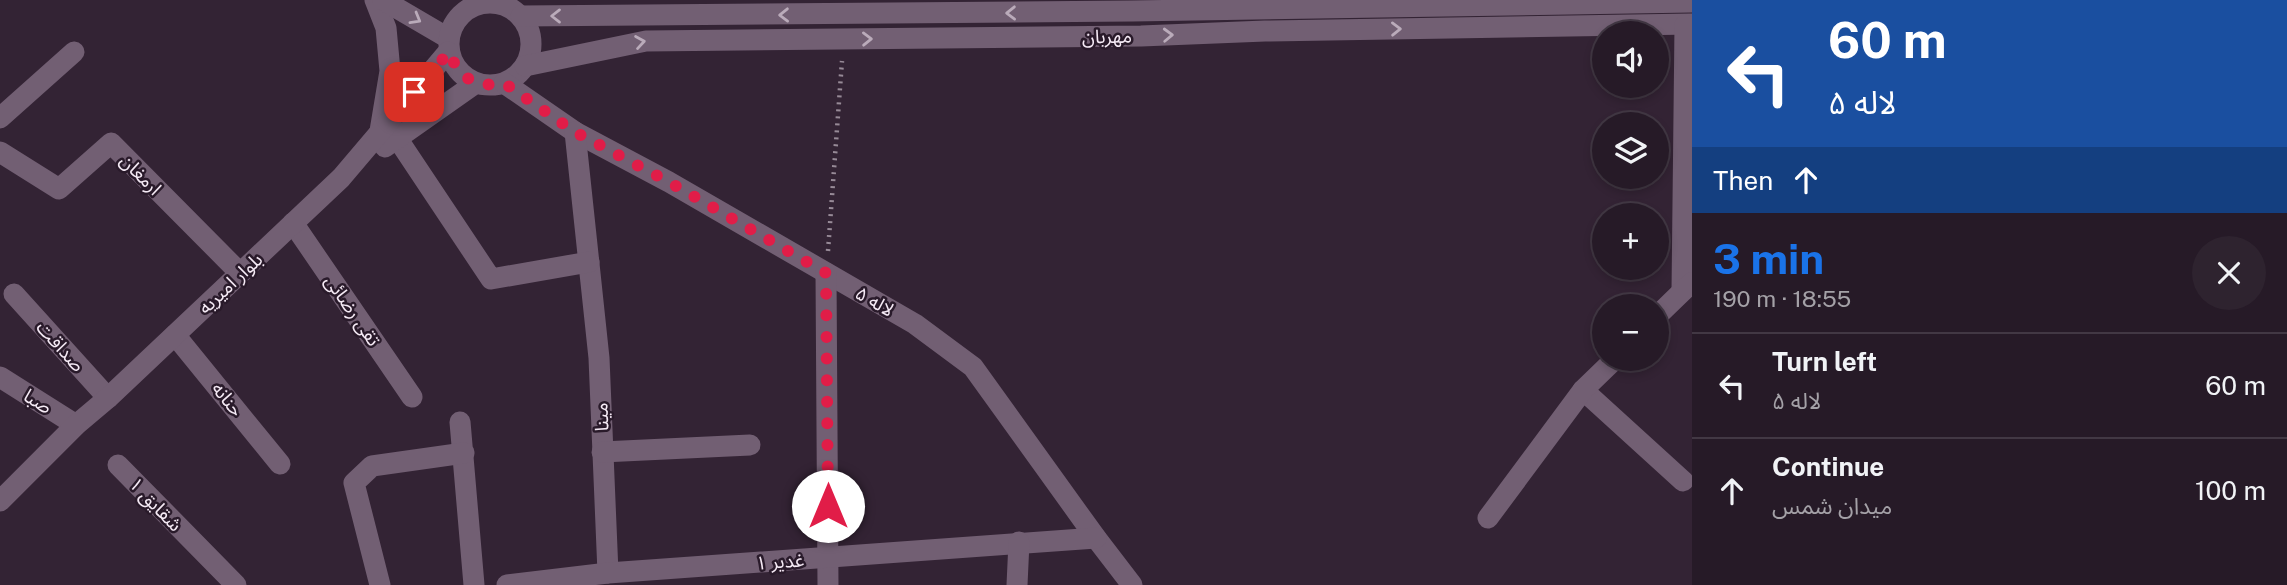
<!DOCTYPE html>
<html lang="en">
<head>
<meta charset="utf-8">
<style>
  :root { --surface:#261a27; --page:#2e232f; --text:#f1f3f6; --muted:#a4a1a7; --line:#423844; --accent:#1a73e8 }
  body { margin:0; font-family:"Public Sans","Noto Sans Arabic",sans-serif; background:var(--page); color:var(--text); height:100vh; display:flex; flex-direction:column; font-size:26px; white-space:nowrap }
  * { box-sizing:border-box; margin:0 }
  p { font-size:23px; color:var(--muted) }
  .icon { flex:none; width:38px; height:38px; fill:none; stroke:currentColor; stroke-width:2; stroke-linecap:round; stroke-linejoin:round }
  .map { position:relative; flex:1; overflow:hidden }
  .panel { display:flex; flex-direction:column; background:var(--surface); width:595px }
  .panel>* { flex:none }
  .hud { background:#1a4fa0; color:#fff; overflow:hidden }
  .buttons { position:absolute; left:1592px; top:21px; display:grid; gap:14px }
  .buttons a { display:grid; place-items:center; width:77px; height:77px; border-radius:50%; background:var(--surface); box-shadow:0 4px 10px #0003,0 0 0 2px var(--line); font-size:35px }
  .pin { position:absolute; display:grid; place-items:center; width:60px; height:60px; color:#fff; margin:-30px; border-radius:14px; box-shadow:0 4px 10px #0006 }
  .me { position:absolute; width:77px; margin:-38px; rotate:0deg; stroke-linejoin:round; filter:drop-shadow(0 0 5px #0008) }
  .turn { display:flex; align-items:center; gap:24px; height:147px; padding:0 21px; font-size:32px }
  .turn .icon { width:91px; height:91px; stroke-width:2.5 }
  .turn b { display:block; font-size:49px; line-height:60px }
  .then { display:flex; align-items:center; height:66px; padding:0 21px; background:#0003; gap:14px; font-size:26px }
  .round { display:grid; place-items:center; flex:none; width:74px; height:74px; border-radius:37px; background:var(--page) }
  .headline { display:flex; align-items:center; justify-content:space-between; height:119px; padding:0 21px }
  h1 { font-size:42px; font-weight:700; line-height:52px; color:var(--accent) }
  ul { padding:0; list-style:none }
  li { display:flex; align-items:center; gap:21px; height:105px; padding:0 21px; border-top:2px solid var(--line) }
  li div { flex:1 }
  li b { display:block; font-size:26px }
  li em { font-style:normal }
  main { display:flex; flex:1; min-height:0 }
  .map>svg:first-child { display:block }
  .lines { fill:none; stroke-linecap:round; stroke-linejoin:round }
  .path { stroke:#978a97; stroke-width:4.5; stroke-dasharray:2 5; stroke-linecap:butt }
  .minor { stroke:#725f73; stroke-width:21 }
  .oneway { stroke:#baabba }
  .route { stroke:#e11d48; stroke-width:12; stroke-dasharray:0 21.6 }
  .labels { text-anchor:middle; stroke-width:5; stroke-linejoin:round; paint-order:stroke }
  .street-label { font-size:19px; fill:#f5eaf5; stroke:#291a2a }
</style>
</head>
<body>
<main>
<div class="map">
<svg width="1692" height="585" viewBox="0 0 1692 585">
  <rect width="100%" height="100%" fill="#332334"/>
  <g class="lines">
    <polyline class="path" points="828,251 842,61"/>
    <g class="minor">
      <polyline points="375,0 386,28 390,71 380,131"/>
      <polyline points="383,0 448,38"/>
      <circle cx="490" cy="44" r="41"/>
      <polyline points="521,16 1132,11 1692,2"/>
      <polyline points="525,66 646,41 1141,36 1265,31 1692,24"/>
      <polyline points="504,83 575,132 669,182 915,324 973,367 1096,538 1132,585"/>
      <polyline points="0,118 74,52"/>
      <polyline points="575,132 599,358 608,573"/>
      <polyline points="397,138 491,279 589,262"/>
      <polyline points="385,147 476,83"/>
      <polyline points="0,152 59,189 111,143 240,273"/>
      <polyline points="293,223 412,397"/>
      <polyline points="826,273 828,585"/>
      <polyline points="1682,291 1685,25"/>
      <polyline points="14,294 108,398"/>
      <polyline points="1657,316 1691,283"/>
      <polyline points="175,335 280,464"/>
      <polyline points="0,377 76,425"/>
      <polyline points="1583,390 1683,481"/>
      <polyline points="460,422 474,585"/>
      <polyline points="602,452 750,445"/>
      <polyline points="118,465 236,585"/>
      <polyline points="0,501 76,425 108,398 341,178 448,52"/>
      <polyline points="1488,518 1583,390 1615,359"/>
      <polyline points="380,585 354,483 372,466 464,453"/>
      <polyline points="507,585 608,573 1096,538"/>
      <polyline points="1017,585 1019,542"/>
    </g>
  </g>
  <defs><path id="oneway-chevron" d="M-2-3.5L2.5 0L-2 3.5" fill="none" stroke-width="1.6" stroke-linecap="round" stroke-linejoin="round" transform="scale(1.75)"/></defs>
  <g class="oneway">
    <use href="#oneway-chevron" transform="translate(1011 13) rotate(179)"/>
    <use href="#oneway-chevron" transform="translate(784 15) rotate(179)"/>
    <use href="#oneway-chevron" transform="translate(556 16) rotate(-180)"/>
    <use href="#oneway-chevron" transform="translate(416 19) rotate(30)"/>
    <use href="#oneway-chevron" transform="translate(1396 29) rotate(-1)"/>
    <use href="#oneway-chevron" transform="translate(1168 35) rotate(-2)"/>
    <use href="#oneway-chevron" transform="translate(867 39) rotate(-1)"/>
    <use href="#oneway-chevron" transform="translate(640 42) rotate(-9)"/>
  </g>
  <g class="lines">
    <path class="route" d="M414,92L449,52C459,78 476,89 504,83L575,132L669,182L826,273L828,506"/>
  </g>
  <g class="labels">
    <g class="street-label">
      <text transform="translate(1107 36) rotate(-1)" y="7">مهربان</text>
      <text transform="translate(141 174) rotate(45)" y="7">ارمغان</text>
      <text transform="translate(230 283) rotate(-43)" y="7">بلوار امیریه</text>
      <text transform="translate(875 301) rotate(30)" y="7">لاله ۵</text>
      <text transform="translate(353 310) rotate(55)" y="7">تقی رضائی</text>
      <text transform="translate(61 346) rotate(48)" y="7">صداقت</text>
      <text transform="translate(228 399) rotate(51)" y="7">حنانه</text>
      <text transform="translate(38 401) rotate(32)" y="7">صبا</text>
      <text transform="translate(601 417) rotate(-92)" y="7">مینا</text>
      <text transform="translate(156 504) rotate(46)" y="7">شقایق ۱</text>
      <text transform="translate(780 561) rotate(-4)" y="7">غدیر ۱</text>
    </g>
  </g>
</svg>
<div class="buttons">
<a><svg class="icon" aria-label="sound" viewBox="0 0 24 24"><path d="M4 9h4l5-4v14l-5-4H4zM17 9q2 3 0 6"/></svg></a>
<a><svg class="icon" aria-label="layers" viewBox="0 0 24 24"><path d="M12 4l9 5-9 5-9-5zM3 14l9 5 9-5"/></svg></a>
<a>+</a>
<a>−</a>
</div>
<div class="pin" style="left:414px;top:92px;background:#d93025"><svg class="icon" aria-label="arrive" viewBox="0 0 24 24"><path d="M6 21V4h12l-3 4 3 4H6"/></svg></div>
<svg class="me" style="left:828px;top:506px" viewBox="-20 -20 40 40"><circle r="19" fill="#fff"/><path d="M0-13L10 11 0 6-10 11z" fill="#e11d48"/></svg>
</div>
<section class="panel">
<div class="hud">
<div class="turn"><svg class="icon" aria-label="left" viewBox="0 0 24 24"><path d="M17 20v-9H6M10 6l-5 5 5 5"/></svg><div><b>60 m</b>لاله ۵</div></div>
<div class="then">Then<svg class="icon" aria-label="ahead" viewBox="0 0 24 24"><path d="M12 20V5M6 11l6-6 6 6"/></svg></div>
</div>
<div class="headline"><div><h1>3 min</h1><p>190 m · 18:55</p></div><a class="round"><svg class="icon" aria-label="close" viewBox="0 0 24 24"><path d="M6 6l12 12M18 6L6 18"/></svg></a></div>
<ul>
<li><svg class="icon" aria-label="left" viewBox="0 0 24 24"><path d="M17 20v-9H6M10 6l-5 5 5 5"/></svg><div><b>Turn left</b><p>لاله ۵</p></div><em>60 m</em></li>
<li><svg class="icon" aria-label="ahead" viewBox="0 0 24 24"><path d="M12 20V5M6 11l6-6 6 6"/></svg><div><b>Continue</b><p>میدان شمس</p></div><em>100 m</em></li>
</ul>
</section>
</main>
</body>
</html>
